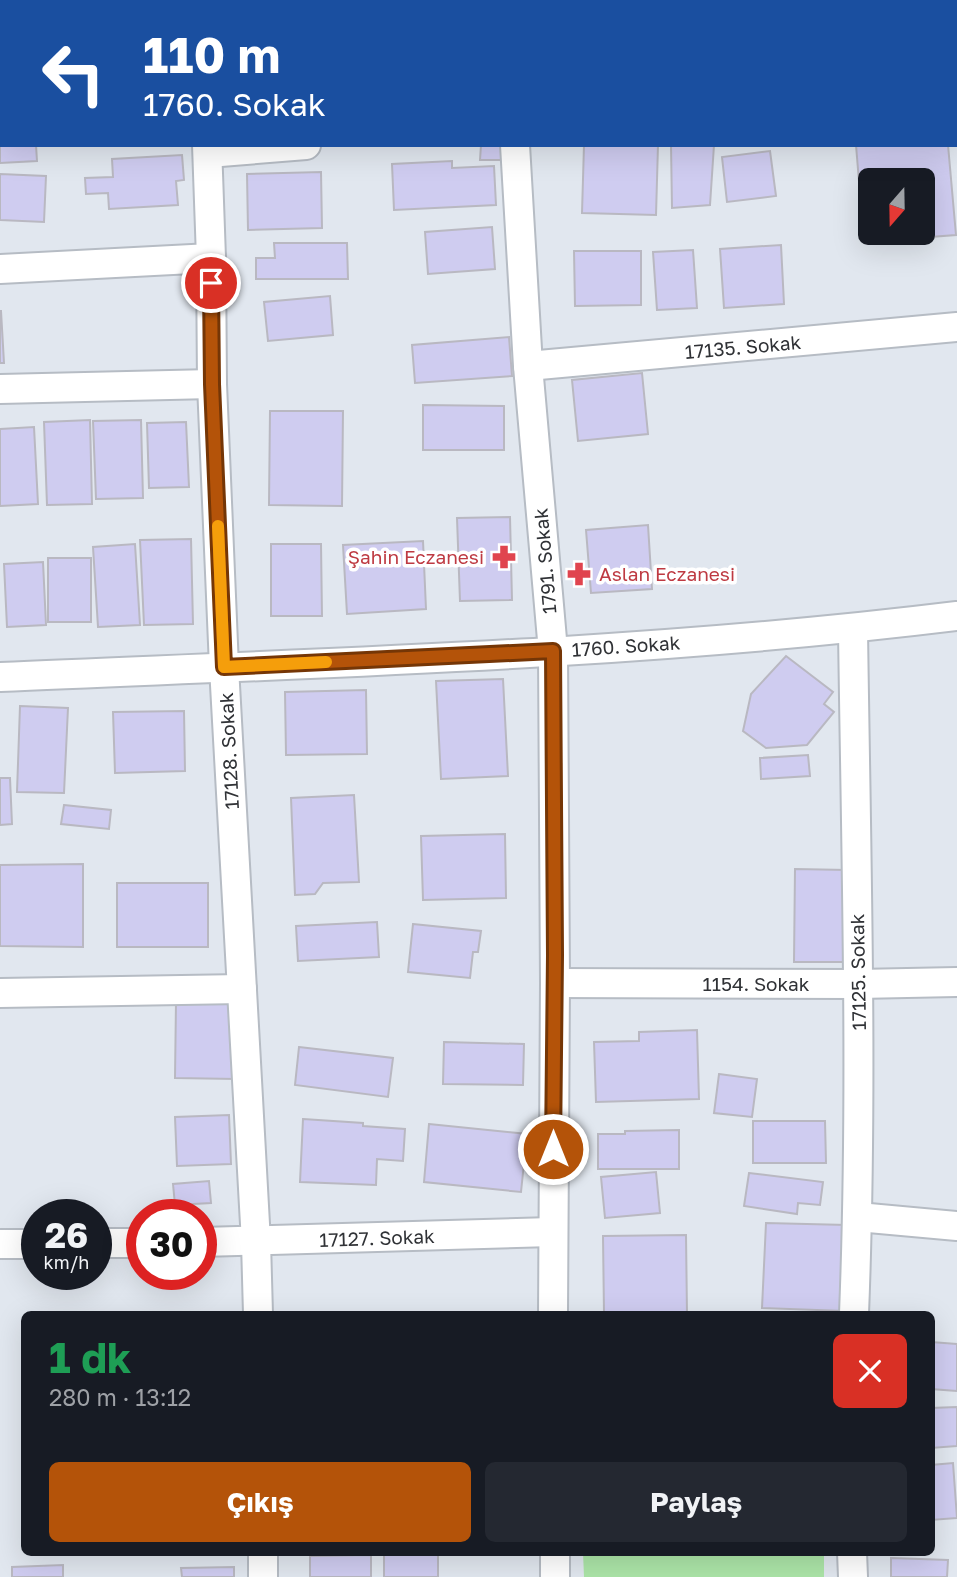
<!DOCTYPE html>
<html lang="tr">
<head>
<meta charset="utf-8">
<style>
  :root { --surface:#171b24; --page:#242831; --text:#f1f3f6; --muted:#9ea1a6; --accent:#b45309 }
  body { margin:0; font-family:"Golos Text",sans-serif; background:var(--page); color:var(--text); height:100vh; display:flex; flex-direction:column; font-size:26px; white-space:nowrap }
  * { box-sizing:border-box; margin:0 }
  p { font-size:23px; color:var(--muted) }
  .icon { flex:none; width:38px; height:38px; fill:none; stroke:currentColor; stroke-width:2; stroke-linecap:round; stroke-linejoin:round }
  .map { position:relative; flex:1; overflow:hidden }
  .drawer { position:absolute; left:21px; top:1311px; width:914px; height:245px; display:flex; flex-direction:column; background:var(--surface); border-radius:10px; box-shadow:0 7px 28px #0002 }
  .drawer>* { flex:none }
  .top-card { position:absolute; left:0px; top:0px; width:957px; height:147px; box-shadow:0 7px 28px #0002; background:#1a4fa0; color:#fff; overflow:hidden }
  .needle { width:46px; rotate:200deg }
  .fabs { position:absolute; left:858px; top:168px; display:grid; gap:14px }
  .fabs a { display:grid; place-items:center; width:77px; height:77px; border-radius:10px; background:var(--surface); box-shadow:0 7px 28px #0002; font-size:35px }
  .speed { position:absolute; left:21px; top:1199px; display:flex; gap:14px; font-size:35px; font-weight:700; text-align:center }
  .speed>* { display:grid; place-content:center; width:91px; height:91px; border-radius:50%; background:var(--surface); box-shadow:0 7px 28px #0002; line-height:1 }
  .speed small { font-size:18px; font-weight:400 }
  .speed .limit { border:10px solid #d22; background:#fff; color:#111 }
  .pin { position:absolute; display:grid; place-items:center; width:60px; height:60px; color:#fff; margin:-30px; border:4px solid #fff; border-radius:50%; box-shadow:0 2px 7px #0007 }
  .me { position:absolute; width:77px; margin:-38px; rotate:0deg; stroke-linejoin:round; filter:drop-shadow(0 0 5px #0008) }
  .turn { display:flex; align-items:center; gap:24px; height:147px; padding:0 28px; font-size:32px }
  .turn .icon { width:91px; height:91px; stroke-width:2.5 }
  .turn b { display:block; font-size:49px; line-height:60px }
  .round { display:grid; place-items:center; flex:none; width:74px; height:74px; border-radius:10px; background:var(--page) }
  .overview { display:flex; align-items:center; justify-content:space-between; height:119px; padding:0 28px }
  h1 { font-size:42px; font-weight:700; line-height:52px; color:#1e9e55 }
  .primary-button { display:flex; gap:14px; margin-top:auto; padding:14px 28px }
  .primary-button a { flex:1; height:80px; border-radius:10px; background:var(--accent); color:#fff; font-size:28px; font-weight:700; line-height:80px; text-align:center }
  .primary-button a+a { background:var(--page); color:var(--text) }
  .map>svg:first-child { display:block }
  .green { fill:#ace5a8 }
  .building { fill:#cfccf0; stroke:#b9b8c1; stroke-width:2; fill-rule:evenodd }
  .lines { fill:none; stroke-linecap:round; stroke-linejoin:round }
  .minor-casing { stroke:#b6bcc4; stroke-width:32 }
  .minor { stroke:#fff; stroke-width:28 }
  .route-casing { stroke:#753606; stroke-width:18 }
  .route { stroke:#b45309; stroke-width:12 }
  .slow { stroke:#f59e0b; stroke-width:12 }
  .labels { text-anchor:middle; stroke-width:7; stroke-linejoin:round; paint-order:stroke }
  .street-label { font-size:19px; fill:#303236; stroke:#fff }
  .health-label { font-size:19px; fill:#be3a42; stroke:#fff; text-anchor:end }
</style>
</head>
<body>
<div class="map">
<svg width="957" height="1577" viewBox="0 0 957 1577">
  <rect width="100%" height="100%" fill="#e1e7ef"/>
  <g class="green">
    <polygon points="788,0 957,0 957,61 956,61 956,2 788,2"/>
    <polygon points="583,1552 824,1552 824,1577 584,1577"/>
  </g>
  <g class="building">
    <rect x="74" y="0" width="78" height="2"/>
    <rect x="0" y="54" width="2" height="54"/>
    <polygon points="0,120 2,120 2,145 36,145 37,161 0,163"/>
    <polygon points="481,145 503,145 503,160 480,160"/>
    <polygon points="584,145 658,145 656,215 582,213"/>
    <polygon points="671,145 714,145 710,205 672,208"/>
    <path d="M856,145H948L956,235L864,242ZM870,180H922V233H870Z"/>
    <polygon points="770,151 776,196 727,202 722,157"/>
    <polygon points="182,155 184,180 176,181 178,205 109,209 108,193 86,194 85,178 113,177 112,159"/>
    <polygon points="452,161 452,168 494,166 496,205 394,210 392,164"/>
    <polygon points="321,172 322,228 248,230 247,174"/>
    <polygon points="0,174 46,176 44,222 0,220"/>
    <polygon points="492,227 495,269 428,274 425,232"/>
    <polygon points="274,243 347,243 348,279 256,279 256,258 275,258"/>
    <polygon points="781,245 784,304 724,308 720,249"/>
    <polygon points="693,250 697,308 657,310 653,252"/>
    <polygon points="574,251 641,251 641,305 575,306"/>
    <polygon points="330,296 333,335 268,341 264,302"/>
    <polygon points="0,311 1,311 4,363 0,363"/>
    <polygon points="509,337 512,376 415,383 412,345"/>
    <polygon points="642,373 648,434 578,441 572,380"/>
    <polygon points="423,405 504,406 504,450 423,450"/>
    <polygon points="270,411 343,411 342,506 269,505"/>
    <polygon points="90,420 92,504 47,505 44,422"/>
    <polygon points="141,420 143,498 96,499 93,421"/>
    <polygon points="186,422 189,487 149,488 147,423"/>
    <polygon points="34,427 38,504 0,506 0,429"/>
    <polygon points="510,517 512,600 460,601 457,518"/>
    <polygon points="648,525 652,589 591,593 586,530"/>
    <polygon points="191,539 193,624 144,625 140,540"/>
    <polygon points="423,541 426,609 347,614 343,545"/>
    <polygon points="135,544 140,625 98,627 93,547"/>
    <polygon points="271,544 321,544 322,616 271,616"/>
    <rect x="48" y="558" width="43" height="64"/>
    <polygon points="43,562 46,625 7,627 4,564"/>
    <polygon points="786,656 833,692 824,704 834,712 807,745 766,748 743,731 751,694"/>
    <polygon points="503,679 508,776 441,779 436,681"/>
    <polygon points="366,690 367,754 286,755 285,692"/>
    <polygon points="20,706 68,708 64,793 17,792"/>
    <polygon points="184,711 185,771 115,773 113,712"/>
    <polygon points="808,755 810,776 761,779 760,758"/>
    <polygon points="0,778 10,778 12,824 0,825"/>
    <polygon points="354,795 359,882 323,883 315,894 295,895 291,798"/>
    <polygon points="64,805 111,810 109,829 61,824"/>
    <polygon points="505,834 506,898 423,900 421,836"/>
    <polygon points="83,864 83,947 0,946 0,865"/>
    <polygon points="795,869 847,870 846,962 794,962"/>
    <rect x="117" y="883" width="91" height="64"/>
    <polygon points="377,922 379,957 298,961 296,926"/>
    <polygon points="413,924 481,931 478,952 473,952 470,978 408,972"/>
    <polygon points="176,1002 237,1004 236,1079 175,1078"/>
    <polygon points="697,1030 699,1099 596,1102 594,1042 639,1041 639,1032"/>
    <polygon points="444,1042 524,1044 523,1085 443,1084"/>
    <polygon points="299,1047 393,1058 388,1097 295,1085"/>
    <polygon points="719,1074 757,1079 752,1117 714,1113"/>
    <polygon points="229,1115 231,1164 177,1166 175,1117"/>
    <polygon points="303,1119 363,1123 363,1126 405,1129 403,1161 377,1159 376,1185 300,1182"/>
    <polygon points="753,1121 825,1121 826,1163 753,1163"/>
    <polygon points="429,1124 527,1134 521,1192 424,1182"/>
    <polygon points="679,1130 679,1169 598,1169 598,1134 625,1134 625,1131"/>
    <polygon points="656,1172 660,1213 605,1218 601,1177"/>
    <polygon points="749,1173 823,1182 820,1205 798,1203 797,1214 744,1206"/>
    <polygon points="209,1181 211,1203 175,1205 173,1184"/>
    <polygon points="766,1223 847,1225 844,1311 762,1308"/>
    <polygon points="686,1235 687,1314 604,1314 603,1236"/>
    <polygon points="931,1342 957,1344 957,1391 931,1389"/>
    <polygon points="957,1407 957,1446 931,1448 931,1408"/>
    <polygon points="953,1463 957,1518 931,1520 931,1465"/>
    <polygon points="438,1553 438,1577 384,1577 384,1554"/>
    <polygon points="371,1555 371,1577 310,1577 310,1556"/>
    <polygon points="891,1558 948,1560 947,1577 891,1577"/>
    <polygon points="63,1565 63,1577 12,1577 12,1567"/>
    <polygon points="234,1567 234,1577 182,1577 181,1568"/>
  </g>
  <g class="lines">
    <g class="minor-casing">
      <g id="minor">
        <polyline points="195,0 195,2"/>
        <polyline points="510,0 510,2"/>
        <polyline points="759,0 759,2"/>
        <polyline points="956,86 957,86"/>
        <polyline points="207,145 211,258 212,384 224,667 256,1242 258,1314"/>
        <polyline points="515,145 528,366 553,651 555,983 553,1314"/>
        <polyline points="208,153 306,145"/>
        <polyline points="0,269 211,258"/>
        <polyline points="528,366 957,327"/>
        <polyline points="0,389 212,384"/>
        <path d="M853,629C856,857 863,1086 854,1314"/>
        <path d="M0,677C319,663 640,655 957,616"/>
        <polyline points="555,983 858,984 957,982"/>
        <polyline points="0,993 242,989"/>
        <polyline points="858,1217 957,1226"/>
        <polyline points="201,1242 552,1232"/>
        <polyline points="96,1243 142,1243"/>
        <polyline points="0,1244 37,1244"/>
        <polyline points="263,1552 263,1577"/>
        <polyline points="555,1552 555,1577"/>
        <polyline points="852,1552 853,1577"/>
      </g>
    </g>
    <use href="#minor" class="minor"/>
  </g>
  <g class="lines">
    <g class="route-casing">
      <polyline id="route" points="211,283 212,384 224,667 553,651 555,955 553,1149"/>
    </g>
    <use href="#route" class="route"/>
    <polyline class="slow" points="218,526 224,667 326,662"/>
  </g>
  <defs>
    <g id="pharmacy-bare" transform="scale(1.89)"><path d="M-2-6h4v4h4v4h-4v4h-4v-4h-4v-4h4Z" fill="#e0444e" stroke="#fff" stroke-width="2.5" paint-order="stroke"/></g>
  </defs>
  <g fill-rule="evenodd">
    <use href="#pharmacy-bare" x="504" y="557"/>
    <use href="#pharmacy-bare" x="579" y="574"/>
  </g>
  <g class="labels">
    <g class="street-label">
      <text transform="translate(743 347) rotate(-5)" y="7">17135. Sokak</text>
      <text transform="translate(545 561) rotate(-95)" y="7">1791. Sokak</text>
      <text transform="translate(626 646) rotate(-4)" y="7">1760. Sokak</text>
      <text transform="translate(229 751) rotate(-93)" y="7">17128. Sokak</text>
      <text transform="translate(858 972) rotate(-91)" y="7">17125. Sokak</text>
      <text x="756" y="991">1154. Sokak</text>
      <text transform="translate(377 1238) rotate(-2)" y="7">17127. Sokak</text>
    </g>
    <g class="health-label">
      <text x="484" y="564">Şahin Eczanesi</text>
      <text x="599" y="581" text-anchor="start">Aslan Eczanesi</text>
    </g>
  </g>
</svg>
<div class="fabs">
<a><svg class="needle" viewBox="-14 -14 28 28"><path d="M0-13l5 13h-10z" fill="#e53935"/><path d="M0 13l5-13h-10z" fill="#9ea1a6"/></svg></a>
</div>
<div class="speed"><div>26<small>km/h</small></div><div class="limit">30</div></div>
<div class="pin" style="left:211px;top:283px;background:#d93025"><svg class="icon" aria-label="arrive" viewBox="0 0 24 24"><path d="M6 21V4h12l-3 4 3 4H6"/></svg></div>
<svg class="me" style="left:553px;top:1149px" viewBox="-20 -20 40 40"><circle r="17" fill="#b45309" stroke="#fff" stroke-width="3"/><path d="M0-11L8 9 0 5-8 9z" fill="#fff"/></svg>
<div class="top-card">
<div class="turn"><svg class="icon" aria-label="left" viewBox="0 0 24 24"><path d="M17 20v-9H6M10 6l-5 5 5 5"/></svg><div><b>110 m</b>1760. Sokak</div></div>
</div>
<section class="drawer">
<div class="overview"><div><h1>1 dk</h1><p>280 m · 13:12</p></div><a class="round" style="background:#d93025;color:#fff"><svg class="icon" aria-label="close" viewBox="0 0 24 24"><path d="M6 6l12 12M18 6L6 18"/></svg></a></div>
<div class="primary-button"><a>Çıkış</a><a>Paylaş</a></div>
</section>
</div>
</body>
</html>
